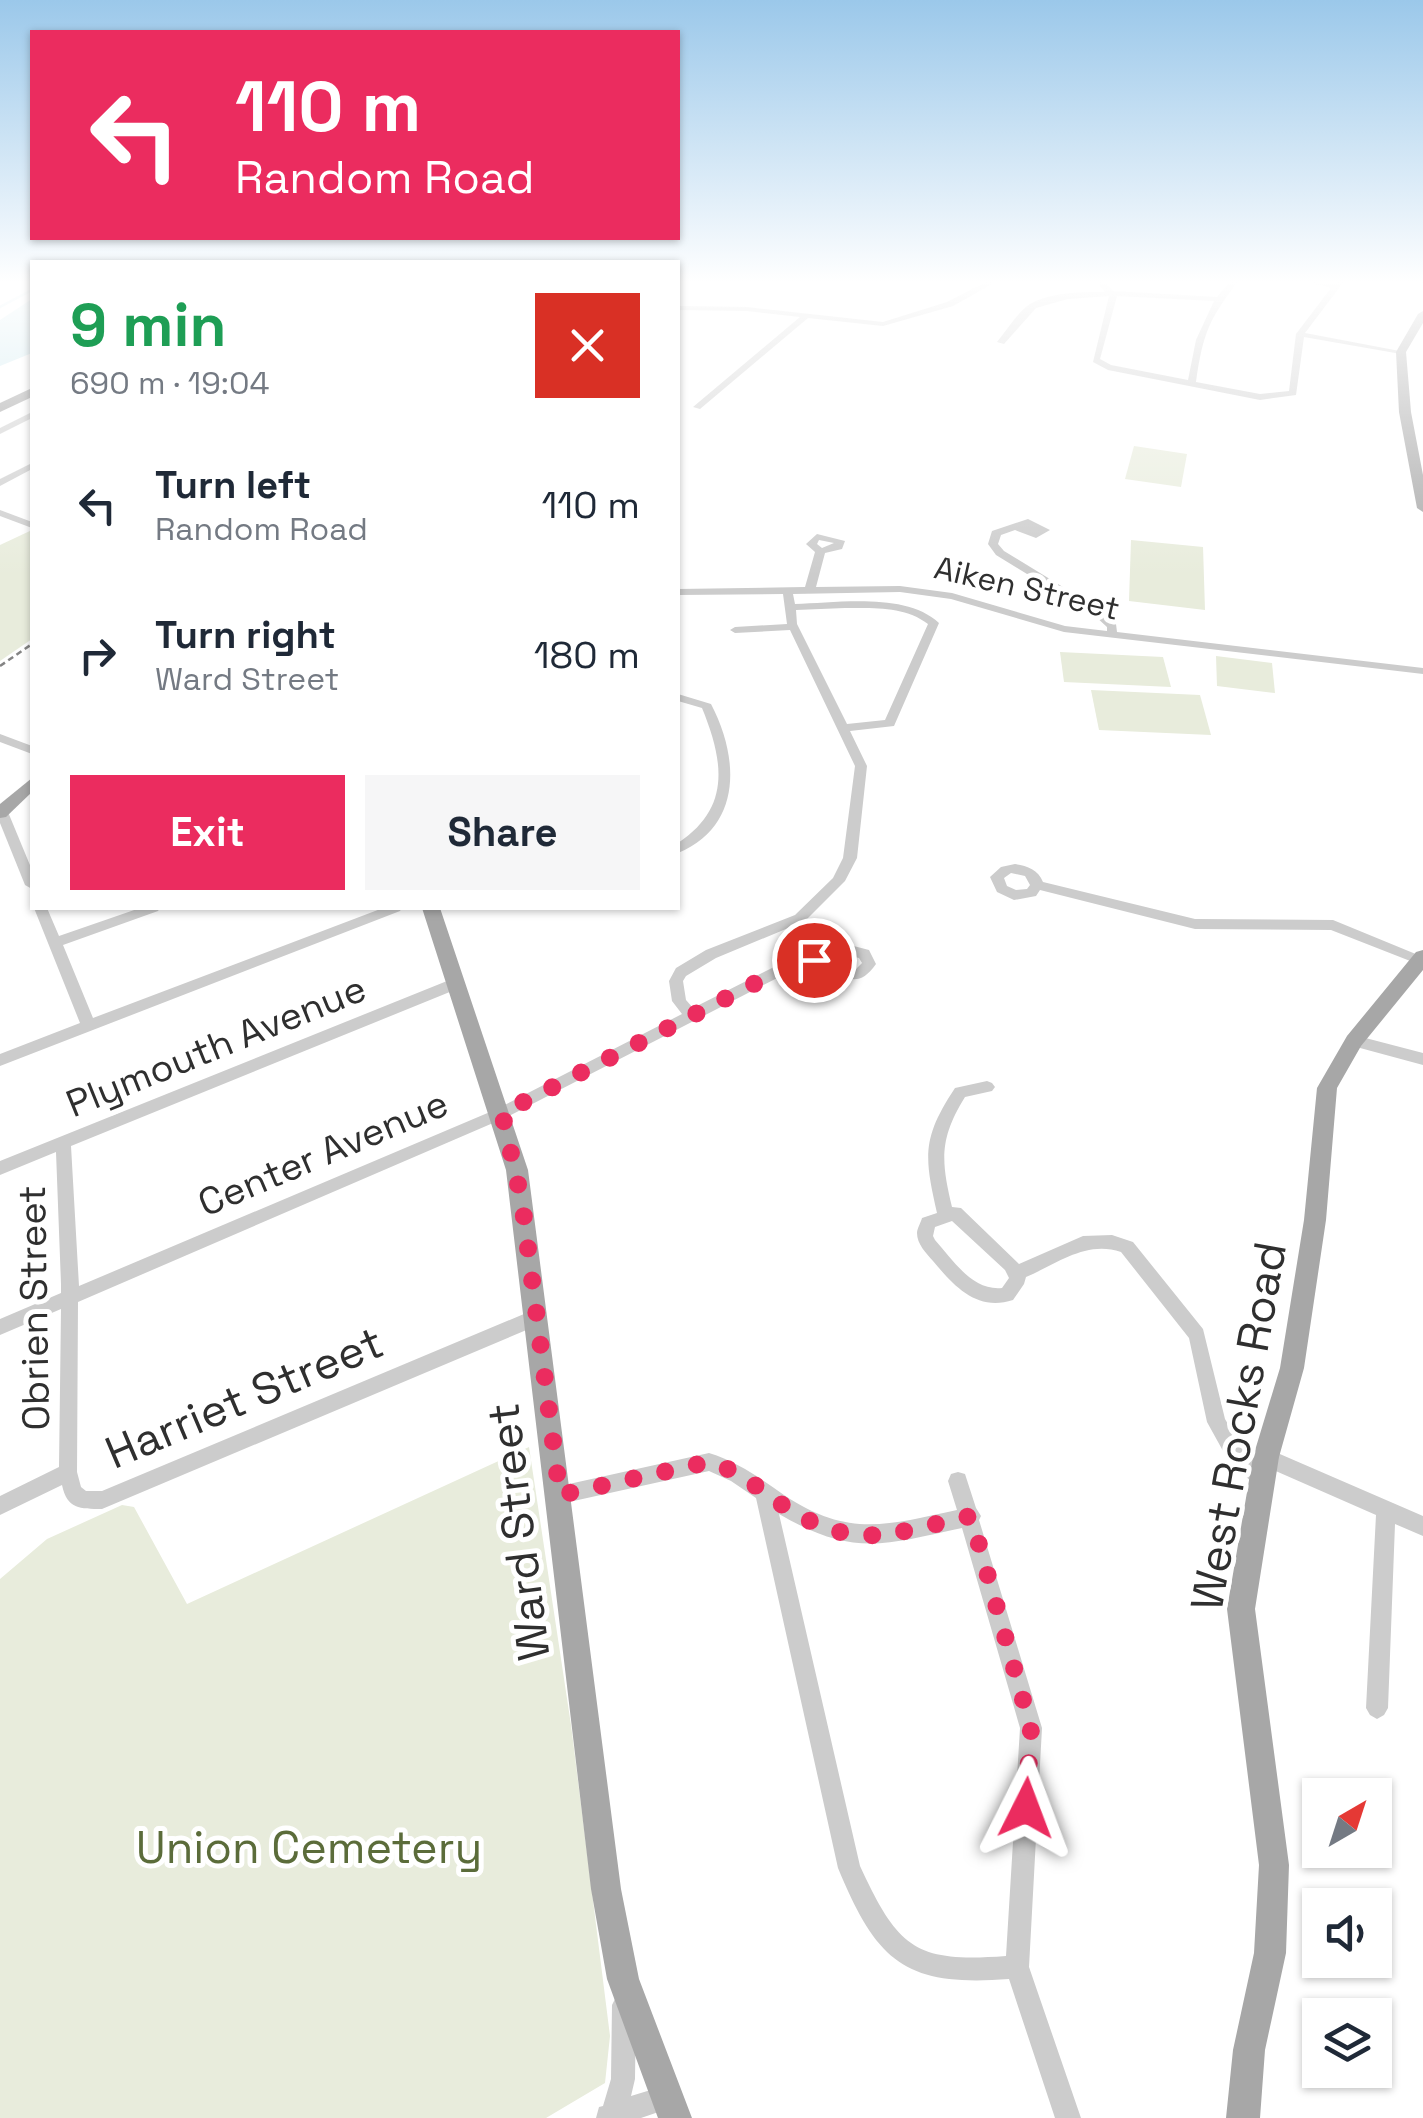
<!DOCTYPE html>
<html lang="en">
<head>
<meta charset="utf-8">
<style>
  :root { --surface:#fff; --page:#f6f6f7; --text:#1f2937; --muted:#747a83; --accent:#eb2c5f }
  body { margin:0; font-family:"Space Grotesk",sans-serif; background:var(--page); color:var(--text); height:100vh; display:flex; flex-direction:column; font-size:38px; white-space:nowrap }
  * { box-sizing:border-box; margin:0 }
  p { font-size:32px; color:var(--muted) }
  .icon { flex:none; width:55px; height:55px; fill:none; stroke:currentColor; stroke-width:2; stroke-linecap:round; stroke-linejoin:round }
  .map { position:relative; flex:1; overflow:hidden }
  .sheet { position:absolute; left:30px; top:260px; width:650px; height:650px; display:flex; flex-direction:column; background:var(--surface); border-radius:0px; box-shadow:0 2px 8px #0004 }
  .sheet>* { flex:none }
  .banner { position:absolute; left:30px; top:30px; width:650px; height:210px; border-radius:0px; box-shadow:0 2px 8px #0004; background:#eb2c5f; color:#fff; overflow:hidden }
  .needle { width:65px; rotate:39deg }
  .tools { position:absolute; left:1302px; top:1778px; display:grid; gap:20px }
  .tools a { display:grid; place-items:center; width:90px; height:90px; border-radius:0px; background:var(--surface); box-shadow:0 2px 8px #0004; font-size:50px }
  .pin { position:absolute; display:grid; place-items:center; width:85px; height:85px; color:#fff; margin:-42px; border:5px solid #fff; border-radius:50%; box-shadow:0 2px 10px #0007 }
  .me { position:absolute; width:110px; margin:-55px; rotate:3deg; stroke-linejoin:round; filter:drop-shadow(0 0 8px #0008) }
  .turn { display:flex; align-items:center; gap:35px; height:210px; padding:0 40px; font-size:45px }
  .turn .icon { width:130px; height:130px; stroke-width:2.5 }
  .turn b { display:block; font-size:70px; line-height:85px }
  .round { display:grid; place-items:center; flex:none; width:105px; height:105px; border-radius:0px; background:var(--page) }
  .summary { display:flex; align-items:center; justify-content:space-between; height:170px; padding:0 40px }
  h1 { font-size:60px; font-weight:800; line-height:75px; color:#1e9e55 }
  .action { display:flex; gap:20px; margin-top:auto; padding:20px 40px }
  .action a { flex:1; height:115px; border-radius:0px; background:var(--accent); color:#fff; font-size:40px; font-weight:800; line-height:115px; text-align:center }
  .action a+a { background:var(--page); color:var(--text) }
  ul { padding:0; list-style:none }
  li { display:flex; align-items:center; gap:30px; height:150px; padding:0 40px }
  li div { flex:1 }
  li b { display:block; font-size:38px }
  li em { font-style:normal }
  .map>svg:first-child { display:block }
  .green { fill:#e8ecdc }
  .water { fill:#c7e6ed }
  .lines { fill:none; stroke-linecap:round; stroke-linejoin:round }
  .stream { stroke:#c7e6ed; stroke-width:2.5 }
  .minor { fill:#ccc; fill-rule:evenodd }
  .major { fill:#a7a7a7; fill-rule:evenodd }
  .highway { fill:#969696; fill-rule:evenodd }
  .rail { stroke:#848484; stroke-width:2.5; stroke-dasharray:6 4; stroke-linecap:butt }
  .route { stroke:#eb2c5f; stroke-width:18; stroke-dasharray:0 32.4 }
  .labels { text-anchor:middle; stroke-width:10; stroke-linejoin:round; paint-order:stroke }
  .far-street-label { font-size:32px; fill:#2f2f2f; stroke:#fff }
  .street-label { font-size:38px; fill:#2f2f2f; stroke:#fff }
  .near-street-label { font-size:45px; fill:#2f2f2f; stroke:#fff }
  .near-park-label { font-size:45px; fill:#5b6c3a; stroke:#fff }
</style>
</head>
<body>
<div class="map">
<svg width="1423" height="2118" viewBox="0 0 1423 2118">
  <rect width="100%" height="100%" fill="#fff"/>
  <g class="green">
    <polygon points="1134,446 1187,454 1181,487 1125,479"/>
    <polygon points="32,530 32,639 0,661 0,545"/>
    <polygon points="1131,540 1203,547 1205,610 1129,601"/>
    <polygon points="1060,652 1163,657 1171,687 1064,682"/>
    <polygon points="1216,656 1272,663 1275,693 1217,686"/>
    <polygon points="1091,690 1200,695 1211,735 1099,730"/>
    <polygon points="529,1447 571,1725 610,2036 605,2083 546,2118 0,2118 0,1579 47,1539 122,1505 134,1507 187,1604"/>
  </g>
  <polygon class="water" points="32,299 32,353 0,366 0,320"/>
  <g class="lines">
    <polyline class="stream" points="0,307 32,290"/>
    <g class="minor">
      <polygon points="990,280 999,280 953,306 883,326 808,318 700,409 693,407 800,317 747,311 678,310 678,306 747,307 883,322 947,302"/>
      <path d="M1095,280H1102L1113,291L1217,297L1232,280H1239C1210,318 1203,332 1196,382L1260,394L1289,391L1296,334L1331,288L1300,280L1334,284L1337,280H1345L1305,333L1405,352L1401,354L1304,337L1296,395L1260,400L1108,370L1093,362L1109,296L1068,299L1036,308L1004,344L997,342C1007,330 1017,313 1030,304C1051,292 1082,292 1105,292ZM1117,296L1214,301L1196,340L1188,380L1111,365L1100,359Z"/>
      <polygon points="1414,280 1423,280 1423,283 1415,282"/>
      <polygon points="32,412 32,418 0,434 0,428"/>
      <polygon points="32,463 32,469 0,486 0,479"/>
      <polygon points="0,510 32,522 32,528 0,516"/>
      <path d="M1028,519L1050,530L1036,538L1015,530L1001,535L998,544L1004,551L1102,611L1116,624L1117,632L1423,668V674L1064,632L951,599L900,592L793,594L795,604C837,603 906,592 939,623L894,726L850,731L867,766L857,858L845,881L805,921L716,958L686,976L683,981L686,1000L693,1008L778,965L827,955L846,944L869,950L876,964C861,985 853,980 830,974L826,965L787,973L507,1117L78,1302L77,1472L81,1487L86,1491H102L531,1311L537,1309L543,1311L546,1317L543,1323L102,1509C80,1509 67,1509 62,1485L0,1515V1496L59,1467L61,1309L0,1335V1319L61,1293V1284L56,1152L0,1175V1161L452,979H462L464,983L462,987L71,1146L79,1286L497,1109L682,1014L672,1001L669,981L676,968L706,950L795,915L833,878L843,858L855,766L790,630L735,633L730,630L735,627L787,624L783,594L678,595V589L805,587L815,552L806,544L817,534L845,541L842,549L825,553L816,587L900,586L952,593L1065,626L1107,631V627L1094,615L996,555L988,544L992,531ZM819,540L834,543L822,548L817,544ZM845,608C873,608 905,606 928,624L885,720L847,724L797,624L796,610ZM848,955L859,958L862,963L856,969L841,966L839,961Z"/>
      <path d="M678,694L711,704C739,757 743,826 678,853V843C731,808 724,762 702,708L678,701Z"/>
      <polygon points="0,734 32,746 32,754 0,742"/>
      <polygon points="0,808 6,809 8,812 32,870 32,889 25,885 0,823"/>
      <path d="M1015,864C1027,866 1038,869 1043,882L1195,919L1333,920L1423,957V966L1331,930L1195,929L1040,890L1036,896L1014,900L997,892L990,877L1001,867ZM1011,873L1025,876L1030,885L1027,889L1016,890L1007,886L1004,878Z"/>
      <polygon points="34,908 47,908 59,936 140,908 160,908 158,911 63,945 93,1018 383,908 402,908 400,911 0,1066 0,1054 80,1023"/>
      <polygon points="1354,1035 1423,1053 1423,1065 1349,1045 1347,1041"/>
      <path d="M987,1081L992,1083L995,1087L992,1091L965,1097C939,1139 941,1161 952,1207L961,1208L1019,1264L1083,1236L1112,1235L1133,1242L1203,1329L1225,1419L1242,1448L1259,1463L1257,1457L1259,1451L1266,1448L1423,1516V1536L1395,1524L1388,1708L1384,1715L1377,1719L1370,1715L1366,1708L1376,1515L1260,1464L1269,1471L1272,1478L1269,1485L1262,1487L1255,1485L1228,1460L1207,1422L1189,1338L1121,1252C1086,1240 1057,1264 1026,1277L1024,1284L1013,1300C977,1312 954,1286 933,1261C926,1253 917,1244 917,1233C917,1229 921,1222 922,1218L937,1213C924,1156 922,1138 955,1088ZM952,1221L1005,1270L1009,1278L1002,1288C972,1291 953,1260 935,1240L933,1236L935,1227Z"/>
      <path d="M709,1453C738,1462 760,1478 784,1495C848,1538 887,1525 957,1510L948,1481L951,1474L958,1472L965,1474L976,1508L981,1516L979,1520L1042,1728L1029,1967L1081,2118H1055L1009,1979C905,1987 877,1962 838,1868L756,1498L731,1481L709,1471L560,1504L553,1502L550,1495L553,1488L560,1486ZM779,1514C853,1557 883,1545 962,1528L1020,1728L1006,1956C915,1963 898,1948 860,1866Z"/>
      <polygon points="624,1993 632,1997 636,2005 635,2079 631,2096 667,2085 676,2088 679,2097 676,2106 641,2118 596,2118 599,2107 603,2106 611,2079 612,2005 616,1997"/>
    </g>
    <g class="major">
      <polygon points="1423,311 1423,323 1406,352 1411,412 1423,475 1423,512 1417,508 1399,412 1396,352 1418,314"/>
      <polygon points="32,778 32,792 6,817 0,818 0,804"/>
      <polygon points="422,908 440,908 528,1170 621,1889 639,1979 692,2118 658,2118 607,1979 591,1889 506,1170"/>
      <polygon points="1423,950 1423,970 1361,1046 1337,1088 1326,1220 1304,1368 1279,1457 1255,1609 1289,1865 1286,1953 1265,2050 1260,2118 1226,2118 1233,2050 1254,1953 1259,1865 1227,1609 1253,1457 1280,1368 1304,1220 1317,1088 1347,1036 1416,952"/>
    </g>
    <polygon class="highway" points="32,388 32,397 0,412 0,403"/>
    <polyline class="rail" points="0,666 32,644"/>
  </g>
  <linearGradient id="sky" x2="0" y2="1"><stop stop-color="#9bc8ea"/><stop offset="0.49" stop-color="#fff"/><stop offset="1" stop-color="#fff" stop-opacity="0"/></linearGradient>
  <rect width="1423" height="576" fill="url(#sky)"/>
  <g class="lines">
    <path class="route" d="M814,960L783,969L502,1113L522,1202L560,1495L708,1462C737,1469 758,1488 781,1504C856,1554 890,1533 971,1516L1031,1728L1026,1808"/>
  </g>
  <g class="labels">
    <g class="far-street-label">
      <text transform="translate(1027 588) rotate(13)" y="11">Aiken Street</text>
    </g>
    <g class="street-label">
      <text transform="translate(216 1046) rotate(-22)" y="13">Plymouth Avenue</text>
      <text transform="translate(323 1153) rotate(-23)" y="13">Center Avenue</text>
      <text transform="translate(34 1308) rotate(-91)" y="13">Obrien Street</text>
    </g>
    <g class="near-street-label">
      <text transform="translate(244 1397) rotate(-23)" y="16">Harriet Street</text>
      <text transform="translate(1238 1426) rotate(-80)" y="16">West Rocks Road</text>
      <text transform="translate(518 1532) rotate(-97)" y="16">Ward Street</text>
    </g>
    <g class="near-park-label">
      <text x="309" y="1863">Union Cemetery</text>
    </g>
  </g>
</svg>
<div class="tools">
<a><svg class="needle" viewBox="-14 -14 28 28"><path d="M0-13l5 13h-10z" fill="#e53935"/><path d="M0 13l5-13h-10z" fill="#747a83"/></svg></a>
<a><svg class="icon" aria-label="sound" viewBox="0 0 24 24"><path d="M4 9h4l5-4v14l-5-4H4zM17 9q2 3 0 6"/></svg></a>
<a><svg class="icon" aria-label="layers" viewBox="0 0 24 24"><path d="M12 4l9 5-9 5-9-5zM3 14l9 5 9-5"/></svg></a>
</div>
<div class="pin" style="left:814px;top:960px;background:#d93025"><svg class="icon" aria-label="arrive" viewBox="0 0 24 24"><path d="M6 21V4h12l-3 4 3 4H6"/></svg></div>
<svg class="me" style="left:1026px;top:1808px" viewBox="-20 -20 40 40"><path d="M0-17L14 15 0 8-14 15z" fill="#eb2c5f" stroke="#fff" stroke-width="4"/></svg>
<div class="banner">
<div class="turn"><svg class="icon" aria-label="left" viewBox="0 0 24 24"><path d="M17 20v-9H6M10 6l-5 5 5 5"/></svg><div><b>110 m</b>Random Road</div></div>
</div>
<section class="sheet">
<div class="summary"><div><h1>9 min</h1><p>690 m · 19:04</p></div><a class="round" style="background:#d93025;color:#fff"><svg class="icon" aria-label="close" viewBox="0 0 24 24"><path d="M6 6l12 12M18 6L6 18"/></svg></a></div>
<ul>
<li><svg class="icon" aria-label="left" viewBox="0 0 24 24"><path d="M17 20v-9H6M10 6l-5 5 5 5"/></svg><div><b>Turn left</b><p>Random Road</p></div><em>110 m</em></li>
<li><svg class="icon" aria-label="right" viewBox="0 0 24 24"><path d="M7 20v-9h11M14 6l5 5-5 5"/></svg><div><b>Turn right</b><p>Ward Street</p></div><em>180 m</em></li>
</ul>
<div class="action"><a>Exit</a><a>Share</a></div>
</section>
</div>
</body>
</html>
